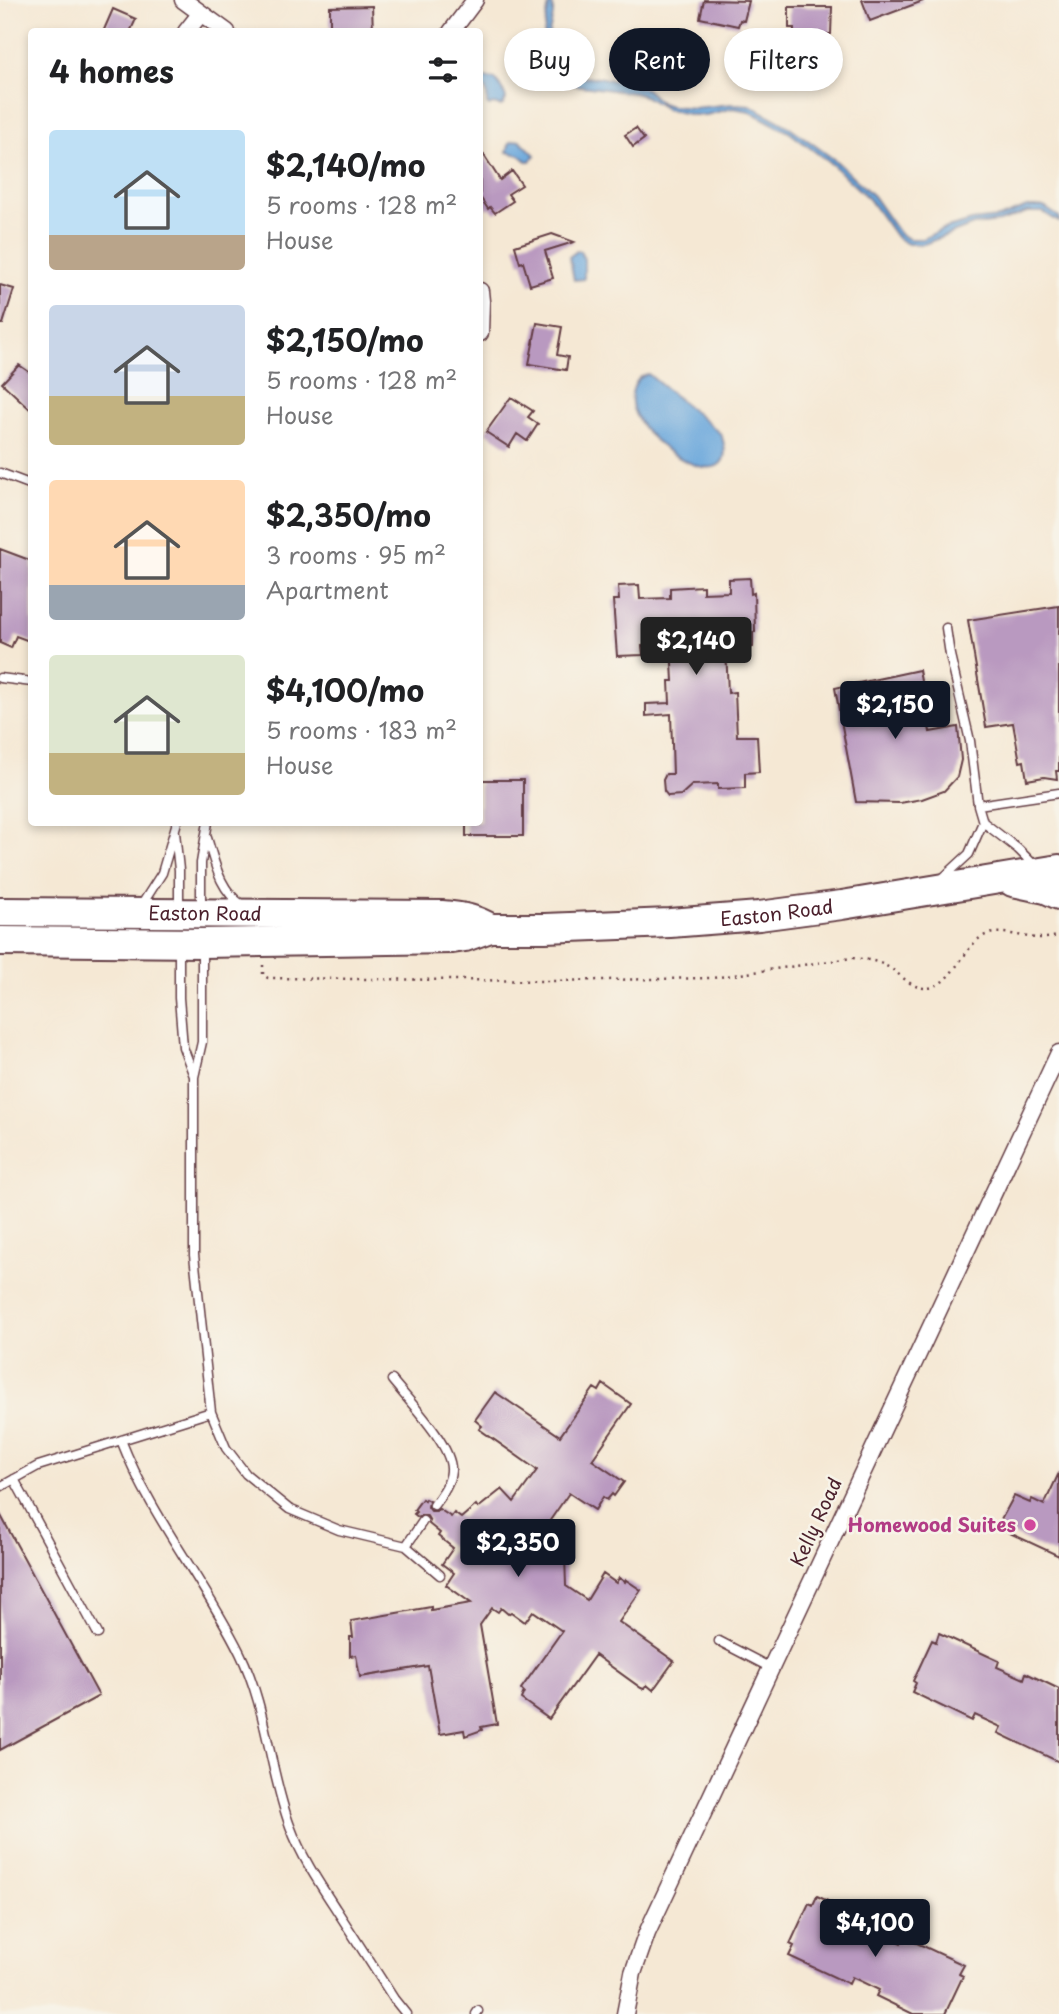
<!DOCTYPE html>
<html lang="en">
<head>
<meta charset="utf-8">
<style>
  :root { --surface:#fff; --page:#f2f2f2; --text:#202124; --muted:#757577; --accent:#111827 }
  body { margin:0; font-family:"Playpen Sans",sans-serif; background:var(--page); color:var(--text); height:100vh; display:flex; flex-direction:column; font-size:26px; white-space:nowrap }
  * { box-sizing:border-box; margin:0 }
  p { font-size:23px; color:var(--muted) }
  .icon { flex:none; width:38px; height:38px; fill:none; stroke:currentColor; stroke-width:2; stroke-linecap:round; stroke-linejoin:round }
  .map { position:relative; flex:1; overflow:hidden }
  .sheet { position:absolute; left:28px; top:28px; width:455px; height:798px; display:flex; flex-direction:column; background:var(--surface); border-radius:7px; box-shadow:0 4px 10px #0003 }
  .sheet>* { flex:none }
  .banner { position:absolute; left:504px; top:28px; width:450px; height:63px; display:flex; gap:14px }
  .price { position:absolute; translate:-50% -60px; padding:0 16px; border-radius:7px; background:var(--accent); color:#fff; font-size:23px; line-height:46px; filter:drop-shadow(0 2px 4px #0008) }
  .price::after { content:''; position:absolute; left:50%; top:42px; width:21px; height:16px; margin-left:-10px; background:inherit; clip-path:polygon(0 0,100% 0,50% 100%) }
  .price.active { background:#222; color:#fff }
  ul { padding:0; list-style:none }
  li { display:flex; align-items:center; gap:21px; height:175px; padding:0 21px }
  li span { display:grid; place-items:center; flex:none; width:196px; height:140px; border-radius:7px; color:#555 }
  li>.icon { margin-inline-start:auto }
  span .icon { width:84px; height:84px; fill:#fffc; stroke-width:1 }
  li b { font-size:30px }
  h2 { display:flex; justify-content:space-between; align-items:center; height:84px; padding:0 21px; font-size:30px }
  .chip { padding:0 24px; border-radius:32px; background:var(--surface); box-shadow:0 4px 10px #0003; font-size:24px; line-height:63px }
  .chip.active { background:var(--accent); color:#fff }
  .map>svg:first-child { display:block }
</style>
</head>
<body>
<div class="map">
<svg width="1059" height="2014" viewBox="0 0 1059 2014">
  <rect width="100%" height="100%" fill="#f7f3e8"/>
  <filter id="ink" filterUnits="userSpaceOnUse"><feTurbulence type="fractalNoise" baseFrequency=".0143" numOctaves="2"/><feDisplacementMap in="SourceGraphic" scale="14" xChannelSelector="R" yChannelSelector="G"/><feConvolveMatrix kernelMatrix="1 2 1 2 8 2 1 2 1" color-interpolation-filters="sRGB"/></filter>
  <filter id="wash" filterUnits="userSpaceOnUse"><feTurbulence type="fractalNoise" baseFrequency=".00686" numOctaves="4" result="noise"/><feDisplacementMap in="SourceGraphic" scale="28" xChannelSelector="R" yChannelSelector="G"/><feGaussianBlur stdDeviation="1.57" result="paint"/><feColorMatrix in="noise" values="0 0 0 0 0 0 0 0 0 0 0 0 0 0 0 0 0 1.4 0 .05"/><feComposite in="paint" operator="in"/></filter>
  <g filter="url(#wash)">
    <rect width="100%" height="100%" fill="#f5e8d4"/>
    <path fill="#6ba7dc" stroke="#5a6384" stroke-width="2" d="M547,0h4c5,13 0,21 -2,33 -3,16 6,35 19,45l31,-1 47,12 15,14 10,3 23,2 39,-4 17,1 41,23 45,33 37,35 26,37 10,6h14l18,-9 31,-9 27,-3 28,-11h17l15,10v5l-16,-10h-16l-27,10 -27,3 -49,19h-16l-12,-7 -27,-38 -36,-34 -44,-33 -40,-21 -16,-3 -27,7h-13l-27,-6 -21,-13 -11,-3 -60,-8c-16,-6 -28,-25 -30,-41 -1,-13 3,-27 5,-40z
      M484,78l11,1 8,11 3,9 -3,6 -3,1 -7,-2 -4,2 -2,-2c0,-9 2,-13 -6,-19v-5z
      M520,140l15,15 -5,6h-3l-7,-6 -13,-3 3,-10z
      M577,251h3l4,8v20l-10,1c-2,-10 -2,-14 -5,-23z
      M648,374l73,60c26,74 -96,9 -89,-40 2,-11 6,-17 16,-20z"/>
    <g id="blocks">
      <path fill="#b999c0" d="M704,0l45,1 -5,20 -4,-1 -2,6 -38,-8z
        M862,0h61v1l-53,20z
        M372,6l1,26h-43v-25z
        M789,7h43l-1,27h-37v-6h-5z
        M113,9l23,10 -6,13h-27z
        M636,128l8,11 -11,8 -8,-12z
        M480,149l20,31 12,-9 10,14 -14,9 5,7 -18,12 -5,-6 -2,2 -8,-12z
        M552,234l22,8 -29,9 8,27 -23,7 -7,-23 -3,1 -5,-17z
        M0,285l14,4 -11,35h-3z
        M537,323l25,4 -5,28 11,2 -2,13 -37,-6z
        M19,365l13,9v37l-30,-28z
        M511,397l22,14 -5,6 10,7 -11,17 -10,-7 -8,13 -23,-15z
        M0,549l32,12v81l-16,-6 -5,12 -11,-5z
        M750,578l1,16 3,-1 1,39h-2v15l-27,1 2,45 7,-1 2,44h20l2,36 -14,1v15l-27,1v-5l-26,1 -11,10 -13,1 -4,-5 -1,-11 3,-6h7l-2,-60 -25,2v-12l24,-1 -1,-22h4l-2,-36 -29,1 1,9 -26,1 -4,-56h6l-1,-14 21,-1 1,14 30,-1v-10l33,-2v7l26,-1v-13z
        M1059,606v165h-3l1,8 -13,-2 -17,3 -3,-19 -4,1 -7,-39 -27,4 -18,-107z
        M919,670l11,62 28,-5 3,33 -4,17 -13,14 -22,8 -22,4 -44,-1 -21,-114z
        M480,780h43v56h-57v-14h14z
        M603,1384l28,20 -39,56 32,22 -10,14 -2,-2 -5,6 -4,-3 -8,13 -26,-17 -25,36 16,12 5,14 1,31 21,14 16,-26 13,9 3,-5 6,4 1,-2 15,10 -22,32 55,39 -21,29 -6,-5 -3,4 -3,-1 -46,-33 -46,64 -28,-20 3,-7 -3,-3 41,-58 -29,-20 -8,11 -14,-10 -3,2 -7,-6 -3,4 -6,-4 -12,17 17,99 -16,3 1,3 -17,6 -1,-6 -24,4 -12,-68 -68,11 -4,-22 -6,1v-19h3l-2,-16 80,-14v3l40,-7 -25,-18 8,-12 -12,-9 11,-16 -15,-12 2,-3 -11,-9 1,-3 -3,-5 -4,-1 -5,2 -4,-3 2,-2 -2,-2 8,-11 2,2 1,-2 4,2 -1,6 3,4h5l3,-2 12,8 3,-4 7,5 15,-13 2,3 24,-19 12,13 23,-32 -58,-41 3,-3 -7,-6 20,-28 65,44 34,-48 5,3z
        M1059,1473v83l-60,-28 3,-7 -1,-1 13,-24 16,7 2,-4 12,6z
        M0,1514l99,182 -99,54z
        M939,1633l60,28 -2,6 27,12 2,-6 33,16v73l-61,-29 3,-6 -26,-12 -3,6 -60,-29 4,-9 -3,-2 19,-41 4,2z
        M817,1896l60,28 -3,6 27,13 3,-6 60,28 -5,9 4,2 -18,38h-32l-37,-18 3,-6 -27,-13 -3,7 -60,-28 5,-10 -4,-2 19,-41 4,2z"/>
    </g>
  </g>
  <g filter="url(#ink)">
    <use href="#blocks" fill-opacity="0" stroke="#643d44" stroke-width="2"/>
    <g fill="none" stroke-linecap="round" stroke-linejoin="round">
      <g stroke="#643d44" stroke-width="11">
        <path id="service" d="M0,473l32,12
          M946,628l4,27 20,86 8,64 5,17 35,27 18,18
          M0,678l32,4
          M978,805l81,-12
          M175,832l4,38v40
          M207,838c8,25 12,51 35,67
          M943,878l26,-24 14,-32
          M141,906l21,-33 15,-51
          M201,910v-47l7,-41
          M179,947v51l4,49 11,29
          M202,947v95l-8,35v178l17,157 15,36 20,26 43,35 50,21 67,16 17,-25
          M392,1380c16,20 61,66 59,91 -1,13 -10,24 -17,34
          M121,1440c30,77 83,140 119,213 27,55 29,117 50,173 11,30 29,57 46,83 19,30 39,60 58,90l12,15
          M14,1479l84,155
          M0,1487l38,-21 173,-54
          M406,1546l34,29
          M719,1641l52,27
          M476,2014l2,-3"/>
      </g>
      <g stroke="#643d44" stroke-width="19">
        <path id="minor" d="M183,0l44,32
          M186,32l15,-19
          M451,32l24,-32
          M480,291l1,10 -1,32
          M625,2014l8,-41 14,-40 412,-880"/>
      </g>
      <g stroke="#643d44" stroke-width="32">
        <g id="trunk">
          <path d="M1013,882l33,7 13,6"/>
          <path id="s1" d="M0,912l442,3c18,1 34,4 48,13"/>
          <path id="s2" d="M0,941l202,2 250,-4 13,-2 25,-9h55l125,-5 89,-7 83,-11 217,-36"/>
        </g>
      </g>
      <path stroke="#643d44" stroke-width="2.5" stroke-dasharray="2 5" stroke-linecap="butt" d="M263,965v10l5,3 281,3 163,-3 140,-20c15,1 28,3 41,12 10,7 19,18 32,18 24,1 38,-38 55,-50 22,-15 52,8 79,-3"/>
      <use href="#service" stroke="#fff" stroke-width="8"/>
      <use href="#minor" stroke="#fff" stroke-width="16"/>
      <use href="#trunk" stroke="#fff" stroke-width="28"/>
    </g>
  </g>
  <circle fill="#d1479c" stroke="#f7f3e8" stroke-width="2.5" cx="1030" cy="1525" r="7"/>
  <g text-anchor="middle" stroke-width="5" stroke-linejoin="round" paint-order="stroke">
    <g font-size="19" fill="#4a1f2b" stroke="#f7f3e8">
      <text dy="7" stroke="none"><textPath href="#s2" startOffset="779">Easton Road</textPath></text>
      <text dy="7" stroke="none"><textPath href="#s1" startOffset="205">Easton Road</textPath></text>
      <text transform="translate(816 1522) rotate(-65)" y="7">Kelly Road</text>
    </g>
    <g font-size="19" font-weight="bold" fill="#b23c85" stroke="#f7f3e8" text-anchor="end">
      <text x="1016" y="1532">Homewood Suites</text>
    </g>
  </g>
</svg>
<b class="price active" style="left:696px;top:677px">$2,140</b>
<b class="price" style="left:895px;top:741px">$2,150</b>
<b class="price" style="left:518px;top:1579px">$2,350</b>
<b class="price" style="left:875px;top:1959px">$4,100</b>
<div class="banner">
<a class="chip">Buy</a>
<a class="chip active">Rent</a>
<a class="chip">Filters</a>
</div>
<section class="sheet">
<h2>4 homes<svg class="icon" aria-label="filters" viewBox="0 0 24 24"><path d="M4 7h16M4 17h16"/><circle cx="9" cy="7" r="2"/><circle cx="15" cy="17" r="2"/></svg></h2>
<ul>
<li><span style="background:linear-gradient(#bfe0f5 75%,#b9a48a 0)"><svg class="icon" aria-label="home" viewBox="0 0 24 24"><path d="M3 11l9-7 9 7M6 9v11h12V9"/></svg></span><div><b>$2,140/mo</b><p>5 rooms · 128 m²</p><p>House</p></div></li>
<li><span style="background:linear-gradient(#c9d6e8 65%,#c2b280 0)"><svg class="icon" aria-label="home" viewBox="0 0 24 24"><path d="M3 11l9-7 9 7M6 9v11h12V9"/></svg></span><div><b>$2,150/mo</b><p>5 rooms · 128 m²</p><p>House</p></div></li>
<li><span style="background:linear-gradient(#ffd9b3 75%,#9aa5b1 0)"><svg class="icon" aria-label="home" viewBox="0 0 24 24"><path d="M3 11l9-7 9 7M6 9v11h12V9"/></svg></span><div><b>$2,350/mo</b><p>3 rooms · 95 m²</p><p>Apartment</p></div></li>
<li><span style="background:linear-gradient(#dfe7d0 70%,#c2b280 0)"><svg class="icon" aria-label="home" viewBox="0 0 24 24"><path d="M3 11l9-7 9 7M6 9v11h12V9"/></svg></span><div><b>$4,100/mo</b><p>5 rooms · 183 m²</p><p>House</p></div></li>
</ul>
</section>
</div>
</body>
</html>
